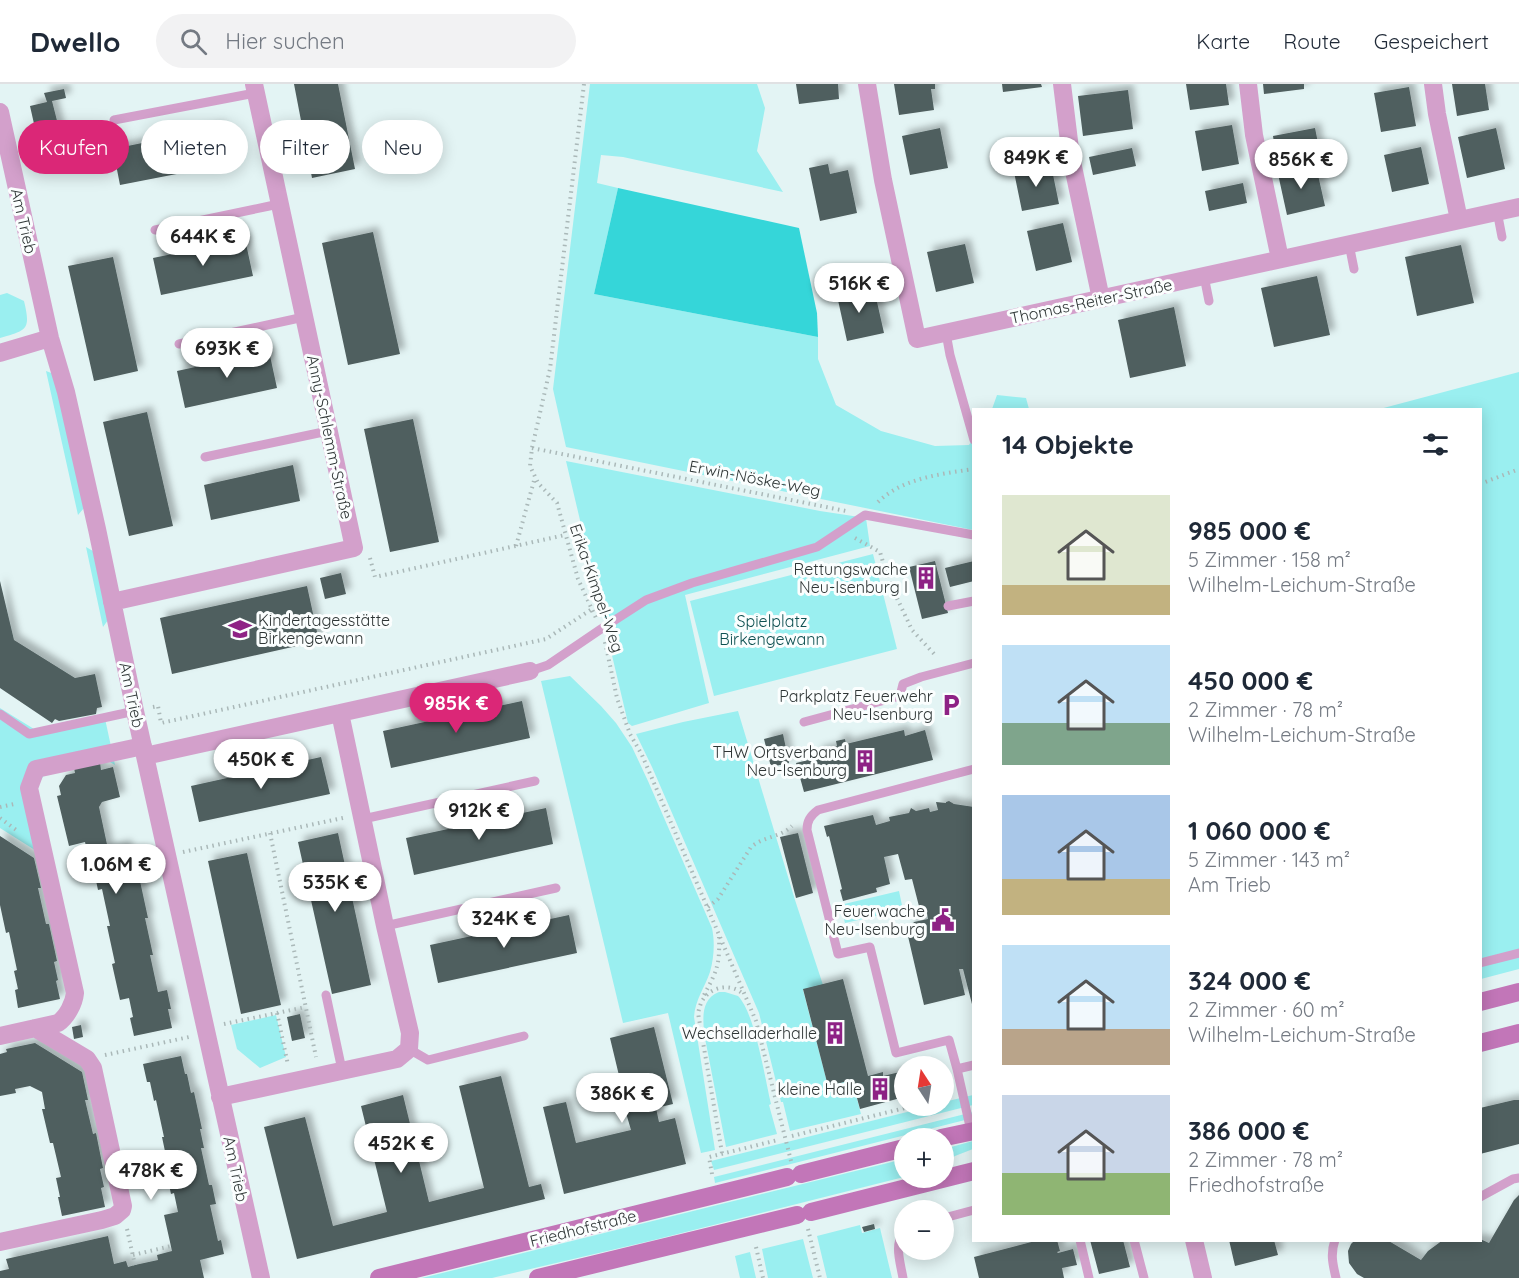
<!DOCTYPE html>
<html lang="de">
<head>
<meta charset="utf-8">
<style>
  :root { --surface:#fff; --page:#f2f2f3; --text:#1f2937; --muted:#747a83; --line:#e0e1e3; --accent:#db2777 }
  body { margin:0; font-family:Quicksand,sans-serif; background:var(--page); color:var(--text); height:100vh; display:flex; flex-direction:column; font-size:22px; white-space:nowrap }
  * { box-sizing:border-box; margin:0 }
  p { font-size:20px; color:var(--muted) }
  .icon { flex:none; width:33px; height:33px; fill:none; stroke:currentColor; stroke-width:2; stroke-linecap:round; stroke-linejoin:round }
  .map { position:relative; flex:1; overflow:hidden }
  .side { position:absolute; left:972px; top:324px; width:510px; height:834px; display:flex; flex-direction:column; background:var(--surface); border-radius:0px; box-shadow:0 3px 15px #0003 }
  .side>* { flex:none }
  .guide { position:absolute; left:18px; top:36px; width:570px; height:54px; display:flex; gap:12px }
  .needle { width:39px; rotate:348deg }
  .fabs { position:absolute; left:894px; top:972px; display:grid; gap:12px }
  .fabs a { display:grid; place-items:center; width:60px; height:60px; border-radius:50%; background:var(--surface); box-shadow:0 3px 15px #0003; font-size:30px }
  .price { position:absolute; translate:-50% -51px; padding:0 14px; border-radius:21px; background:#fff; color:#222; font-size:20px; line-height:39px; filter:drop-shadow(0 2px 3px #0008) }
  .price::after { content:''; position:absolute; left:50%; top:36px; width:18px; height:14px; margin-left:-9px; background:inherit; clip-path:polygon(0 0,100% 0,50% 100%) }
  .price.active { background:var(--accent); color:#fff }
  ul { padding:0; list-style:none }
  li { display:flex; align-items:center; gap:18px; height:150px; padding:0 30px }
  li span { display:grid; place-items:center; flex:none; width:168px; height:120px; border-radius:0px; color:#555 }
  li>.icon { margin-inline-start:auto }
  span .icon { width:72px; height:72px; fill:#fffc; stroke-width:1 }
  li b { font-size:26px }
  h2 { display:flex; justify-content:space-between; align-items:center; height:72px; padding:0 30px; font-size:26px }
  .chip { padding:0 21px; border-radius:27px; background:var(--surface); box-shadow:0 3px 15px #0003; font-size:21px; line-height:54px }
  .chip.active { background:var(--accent); color:#fff }
  header { display:flex; align-items:center; gap:36px; box-sizing:border-box; height:84px; padding:0 30px; background:var(--surface); border-bottom:2px solid var(--line) }
  header strong { font-size:28px }
  nav { display:flex; gap:33px; margin-inline-start:auto; font-size:21px }
  .search { width:420px; height:54px; background:var(--page); display:flex; align-items:center; gap:15px; box-sizing:border-box; padding:0 21px; border-radius:33px; color:var(--muted); font-size:22px }
  .map>svg:first-child { display:block }
</style>
</head>
<body>
<header>
<strong>Dwello</strong>
<div class="search"><svg class="icon" aria-label="search" viewBox="0 0 24 24"><circle cx="10" cy="10" r="6"/><path d="M15 15l6 6"/></svg>Hier suchen</div>
<nav><a>Karte</a><a>Route</a><a>Gespeichert</a></nav>
</header>
<div class="map">
<svg width="1519" height="1194" viewBox="0 0 1519 1194">
  <defs>
    <filter id="shadow"><feDropShadow dx="5.5" dy="-5.5" stdDeviation="3" flood-color="#0004"/></filter>
  </defs>
  <rect width="100%" height="100%" fill="#e3f4f4"/>
  <path fill="#9aeff0" d="M590,0h167l8,24 -8,43 26,41 -160,-35 -22,-2 -4,28 21,5 -24,106 224,43v22l18,46 45,26 54,15 34,-1 4,-6v91l-407,-83 -13,-58z
    M7,209l17,8c7,29 3,29 -24,37v-43z
    M46,287l8,3 30,134 -6,7z
    M1519,288v597l-38,10 -1,-569h-104z
    M997,311l29,3 3,11h-37z
    M566,377l254,50 46,7 4,28 -185,49 24,108 -77,23 -4,-3z
    M86,463l7,4 15,69 -5,7z
    M873,470l24,95 -183,47 -24,-95z
    M570,592l31,30 15,17 16,24 16,34 64,147c3,14 2,30 -2,44 -5,15 -15,28 -16,45l21,133 -14,3 -33,-140 -45,10 -82,-342z
    M0,624l34,21 70,-15 11,51 -7,-4 -64,14 -8,14 2,63 -38,-24z
    M738,627l57,189 28,85 -20,5 25,96 24,-6 9,34 -71,17 -7,-29h-2l-22,-89 -107,-246 -16,-33 47,-12z
    M899,807l4,19 -58,13 -5,-18z
    M719,908h6l13,4c17,17 27,83 33,108l-2,1 8,29 -51,13 -22,-114c-1,-16 -3,-34 15,-41z
    M276,931l10,42 -26,11 -23,-19 -6,-24z
    M973,1011v10l-259,65 -3,-9 220,-55h13v-4z
    M973,1028v6l-258,65 -1,-6z
    M973,1057v8l-18,7 -11,8v-15z
    M904,1075v18l-254,64 -158,37h-70z
    M860,1141l2,8 18,-5 12,50h-65l-10,-42z
    M803,1155l10,39h-45l-6,-29z
    M750,1168l6,26h-16l-5,-22z"/>
  <path fill="#35d6d9" d="M618,104l181,40 18,85 1,24 -224,-43z"/>
  <path fill="#4f5e5e" filter="url(#shadow)" d="M294,0h44l17,85 -43,9z
    M796,0h42l1,15 -40,5z
    M894,0h41v5h-4l3,21 -35,5z
    M1002,0h39l1,3 -39,5z
    M1186,0h40l3,21 -39,5z
    M1263,0h41v5l-40,5z
    M1452,0h33l4,26 -32,6z
    M1409,3l7,39 -35,6 -7,-39z
    M64,5l2,9 -14,3 14,55 -21,6 -6,-25h-2l-7,-31 17,-4 -3,-9z
    M1128,6l5,39 -50,7 -5,-40z
    M1232,41l7,39 -37,7 -7,-40z
    M220,43l8,37 -108,21 -7,-36z
    M940,44l8,40 -38,7 -8,-39z
    M1315,44l4,20 -43,8 -3,-20z
    M1496,44l9,41 -38,9 -9,-41z
    M1421,63l8,37 -37,8 -8,-37z
    M1132,64l4,18 -43,9 -4,-18z
    M828,80l2,10 18,-4 9,43 -37,8 -11,-53z
    M1051,81l8,39 -37,7 -8,-39z
    M1316,82l9,40 -38,9 -9,-41z
    M1243,99l4,20 -38,8 -4,-20z
    M1063,139l9,39 -36,9 -9,-40z
    M373,148l27,122 -52,11 -26,-122z
    M245,155l8,37 -92,19 -8,-37z
    M965,160l9,39 -38,9 -9,-40z
    M1461,161l13,58 -57,13 -12,-59z
    M113,173l25,114 -44,10 -26,-115z
    M1317,192l13,59 -56,12 -13,-59z
    M855,203l2,10 18,-4 9,40 -37,8 -11,-50z
    M1174,223l12,59 -56,12 -12,-58z
    M269,267l8,37 -92,20 -8,-37z
    M147,328l26,114 -44,10 -26,-114z
    M413,335l26,123 -49,10 -26,-123z
    M293,381l7,36 -89,19 -7,-35z
    M935,477l13,52 -26,6 -13,-52z
    M974,477v20l-24,6 -5,-19z
    M341,489l5,21 -21,5 -5,-21z
    M0,497l14,59 61,38 20,-4 7,33 -5,1 -1,6 -37,7 -4,-2 -3,4 -52,-35z
    M307,502l12,55 -147,33 -12,-56z
    M522,617l8,37 -139,30 -8,-37z
    M904,646l1,6 20,-6 8,30 -129,32 -8,-29 21,-5 -1,-6 21,-6 -1,-5 9,-2 1,5z
    M783,650l6,29 -18,4 -7,-28z
    M321,673l9,37 -131,28 -8,-36z
    M100,678l1,8 12,-3 7,30 -18,5 -3,5 9,42 18,-4 4,19 2,-1 4,19 4,-1 8,37h-3l8,37h-3l8,37 9,-2 4,19h-3l4,19 -38,8 -4,-18 3,-1 -4,-19 -9,2 -8,-36 3,-1 -8,-37h3l-8,-37 -4,1 -4,-19 -2,1 -7,-30 -16,4 -12,-50 4,-1 -2,-9 7,-11 9,-2 -1,-5z
    M949,717l5,3 20,3 -1,201 -10,-39h-4l6,26 -41,10 -17,-73 7,-10 14,-3 -1,-6 -6,1 -9,-35 -7,1 -7,-26 -14,3 6,27 -14,4 1,4 -34,9 -3,-11 2,-1 -13,-53 -2,1 -3,-11 49,-11 3,10 14,-4 -1,-4 20,-4 2,-5 5,3 13,-3 1,4 8,-2 -2,-8 10,1v-1z
    M546,724l7,36 -139,31 -8,-37z
    M338,749l33,152 -39,9 -34,-152z
    M798,749l15,60 -17,5 -16,-61z
    M0,752l34,22 7,30h-3l8,36h3l8,37 -3,1 4,18 -2,1 4,18 -42,9 -3,-18 3,-1 -4,-18 3,-1 -8,-38 -3,1 -6,-28z
    M247,769l34,152 -40,9 -33,-153z
    M569,831l8,38 -139,30 -8,-38z
    M843,895l25,97 15,-4v4l21,-5v26l-44,12 -8,-29 -24,6 -25,-97z
    M300,930l5,24 -13,3 -5,-24z
    M81,941l2,12 -9,2 -2,-12z
    M654,943l19,77 -17,4 3,14 16,-4 11,46 -122,30 -21,-87 23,-5 10,41 55,-13 -5,-17h2l-18,-75z
    M35,959l47,29 6,28h-3l8,34 3,-1 7,35 -3,1 4,18 -3,1 4,19 -43,9 -4,-19h2l-4,-19 5,-1 -8,-34h-3l-8,-34h3l-3,-17 -12,-6 -15,3 1,4 -16,3v-42l7,-2 -1,-3z
    M181,972l4,18h2l4,19 3,-1 8,37h-2l4,19h-3l8,37h3l4,19 -6,1 8,36 3,-1 3,14 -24,6 4,18h-204v-7l9,-2 -3,-10 102,-23 6,28 12,-3 2,6 7,-2 23,-5 -1,-5 15,-4 -8,-36 14,-3 -4,-19 -3,1 -8,-37 3,-1 -4,-19h2l-8,-37 -2,1 -4,-19h-3l-4,-18z
    M501,992l28,111 12,-3 4,15 -248,60 -33,-132 41,-10 28,109 54,-14 -26,-106 42,-11 26,107 55,-14 -25,-102z
    M1514,1016h5v44l-39,10v-46z
    M1519,1111v83h-155l-7,-4 -8,-11 -1,-12 3,-7 4,-4h32l34,20 7,-9 15,-11h37v-1l9,4 25,-43z
    M874,1140l1,5 -11,3 -2,-5z
    M1039,1156h18l3,11 -3,1 1,1 15,-4 4,16 -15,3 2,10h-85l-5,-21z
    M1090,1156h33l7,27 -31,7z
    M1229,1156h45l4,15 -43,11z"/>
  <g fill="none" stroke-linecap="round" stroke-linejoin="round">
    <path stroke="#aab8b8" stroke-width="4" stroke-dasharray="1.5 4.5" stroke-linecap="butt" d="M584,0l-34,285 -18,79 -2,18 8,17 19,20 21,76 18,39
      M532,364l314,63
      M1480,400l39,-15
      M878,418c25,-24 62,-28 96,-33
      M855,454l25,14 8,27 24,51 24,26
      M516,462l19,-69
      M370,474l5,19 190,-42
      M605,558l12,56 13,36 12,21 114,266 35,140
      M153,623l5,-1 3,17 385,-84 46,-30
      M0,723l14,-3
      M0,734l19,14
      M270,749l46,224
      M183,768l160,-34
      M708,823l10,-8 33,-52c13,-11 29,-9 41,-21
      M704,911c13,-24 16,-31 15,-58
      M277,929l11,52
      M224,940l82,-17
      M105,971l84,-18
      M792,1052l121,-30
      M722,1069l-24,-140c1,-4 2,-7 3,-10 8,-17 31,-21 43,-8
      M712,1090l-3,-17 69,-17
      M127,1145l8,36
      M808,1145l12,49
      M756,1163l7,31
      M133,1171l38,-9"/>
    <path stroke="#d3a0cb" stroke-width="9" d="M114,36l141,-27
      M1497,127l5,26
      M155,146l124,-26
      M1349,160l5,25
      M1204,192l5,25
      M946,249l4,22 24,85
      M179,260l125,-27
      M205,373l123,-26
      M948,522l26,-5
      M530,587l18,-6 53,-36 45,-29 46,-17 125,-36 48,-32 109,20
      M0,630l29,20 106,-23
      M804,638l96,-26 3,-12 18,-7 53,-14
      M974,685l-156,41c-8,6 -11,11 -11,20l31,124 32,-7 26,106 53,-13 8,29 17,-4
      M363,735l172,-38
      M385,842l171,-38
      M1480,879l39,-10
      M326,911l16,75
      M409,965l19,11 96,-24
      M957,985l14,62
      M1480,1113l33,-18 6,-1
      M944,1134l30,-8
      M1080,1156l9,38
      M1134,1156l10,38
      M1335,1156c-5,14 -2,25 1,38
      M903,1194c-3,-17 -9,-33 1,-47"/>
    <path stroke="#d3a0cb" stroke-width="18" d="M867,0l16,96 34,159 602,-132
      M1062,0l9,73 30,142
      M1248,0l6,51 26,124
      M1433,0l4,30 22,106
      M0,28l50,226 16,54 31,137 38,182 126,567
      M0,269l50,-15
      M112,518l242,-54 -100,-464
      M340,629l190,-42
      M145,672l195,-43 45,213 25,107 -1,16 -12,10 -177,38
      M0,952l58,-13c9,-6 16,-20 17,-30l-46,-205 7,-19 107,-23
      M1194,1156l9,38
      M0,1158l102,-22 13,-4 7,-6 1,-4 -30,-138 -6,-9 -52,-31"/>
    <path stroke="#c276b8" stroke-width="18" d="M1480,918l39,-10
      M1480,959l39,-10
      M941,1054l33,-7
      M801,1090l103,-26
      M811,1128l163,-41
      M379,1194l408,-101
      M538,1194l259,-63"/>
  </g>
  <defs>
    <g id="building-bare" transform="scale(1.8)"><path d="M-4-6H4V6H1V3H-1V6H-4ZM-2.5-4.3h1.7v1.8h-1.7ZM.8-4.3h1.7v1.8H.8ZM-2.5-1h1.7V.8h-1.7ZM.8-1h1.7V.8H.8Z" fill="#8e2285" stroke="#fbfefe" stroke-width="2.5" paint-order="stroke"/></g>
    <g id="school-bare" transform="scale(1.8)"><path d="M0-5L7-2L0 1L-7-2ZM-4 1L0 2.5L4 1V4Q0 6-4 4Z" fill="#8e2285" stroke="#fbfefe" stroke-width="2.5" paint-order="stroke"/></g>
    <g id="parking-bare" transform="scale(1.8)"><path d="M-3.5-5.5H1a3.5 3.5 0 0 1 0 7H-1V5.5H-3.5ZM-1-3.4V-.6H.8a1.4 1.4 0 0 0 0-2.8Z" fill="#8e2285" stroke="#fbfefe" stroke-width="2.5" paint-order="stroke"/></g>
    <g id="civic-bare" transform="scale(1.8)"><path d="M-.6-6.5H3V-4.5H.6V-3L4-1V1h2V6H-6V1h2V-1L-.6-3ZM-1.2 2.5V6h2.4V2.5Z" fill="#8e2285" stroke="#fbfefe" stroke-width="2.5" paint-order="stroke"/></g>
  </defs>
  <g fill-rule="evenodd">
    <use href="#building-bare" x="926" y="494"/>
    <use href="#school-bare" x="240" y="545"/>
    <use href="#parking-bare" x="951" y="621"/>
    <use href="#building-bare" x="865" y="677"/>
    <use href="#civic-bare" x="943" y="836"/>
    <use href="#building-bare" x="835" y="949"/>
    <use href="#building-bare" x="880" y="1005"/>
  </g>
  <g text-anchor="middle" stroke-width="6" stroke-linejoin="round" paint-order="stroke">
    <g font-size="16" fill="#2f3636" stroke="#fbfefe">
      <text transform="translate(24 137) rotate(77)" y="6">Am Trieb</text>
      <text transform="translate(1091 217) rotate(-12)" y="6">Thomas-Reiter-Straße</text>
      <text transform="translate(330 353) rotate(78)" y="6">Anny-Schlemm-Straße</text>
      <text transform="translate(755 394) rotate(11)" y="6">Erwin-Nöske-Weg</text>
      <text transform="translate(597 504) rotate(71)" y="6">Erika-Kimpel-Weg</text>
      <text transform="translate(132 611) rotate(78)" y="6">Am Trieb</text>
      <text transform="translate(236 1085) rotate(78)" y="6">Am Trieb</text>
      <text transform="translate(583 1144) rotate(-14)" y="6">Friedhofstraße</text>
    </g>
    <g font-size="16" fill="#2f3636" stroke="#fbfefe" text-anchor="end">
      <text x="908" y="491">Rettungswache<tspan x="908" dy="18">Neu-Isenburg I</tspan></text>
      <text x="258" y="542" text-anchor="start">Kindertagesstätte<tspan x="258" dy="18">Birkengewann</tspan></text>
      <text x="933" y="618">Parkplatz Feuerwehr<tspan x="933" dy="18">Neu-Isenburg</tspan></text>
      <text x="847" y="674">THW Ortsverband<tspan x="847" dy="18">Neu-Isenburg</tspan></text>
      <text x="925" y="833">Feuerwache<tspan x="925" dy="18">Neu-Isenburg</tspan></text>
      <text x="817" y="955">Wechselladerhalle</text>
      <text x="862" y="1011">kleine Halle</text>
    </g>
    <g font-size="16" fill="#0e5152" stroke="#fbfefe">
      <text x="772" y="543">Spielplatz<tspan x="772" dy="18">Birkengewann</tspan></text>
    </g>
  </g>
</svg>
<div class="fabs">
<a><svg class="needle" viewBox="-14 -14 28 28"><path d="M0-13l5 13h-10z" fill="#e53935"/><path d="M0 13l5-13h-10z" fill="#747a83"/></svg></a>
<a>+</a>
<a>−</a>
</div>
<b class="price" style="left:1036px;top:104px">849K €</b>
<b class="price" style="left:1301px;top:106px">856K €</b>
<b class="price" style="left:203px;top:183px">644K €</b>
<b class="price" style="left:859px;top:230px">516K €</b>
<b class="price" style="left:227px;top:295px">693K €</b>
<b class="price active" style="left:456px;top:650px">985K €</b>
<b class="price" style="left:261px;top:706px">450K €</b>
<b class="price" style="left:479px;top:757px">912K €</b>
<b class="price" style="left:116px;top:811px">1.06M €</b>
<b class="price" style="left:335px;top:829px">535K €</b>
<b class="price" style="left:504px;top:865px">324K €</b>
<b class="price" style="left:622px;top:1040px">386K €</b>
<b class="price" style="left:401px;top:1090px">452K €</b>
<b class="price" style="left:151px;top:1117px">478K €</b>
<div class="guide">
<a class="chip active">Kaufen</a>
<a class="chip">Mieten</a>
<a class="chip">Filter</a>
<a class="chip">Neu</a>
</div>
<section class="side">
<h2>14 Objekte<svg class="icon" aria-label="filters" viewBox="0 0 24 24"><path d="M4 7h16M4 17h16"/><circle cx="9" cy="7" r="2"/><circle cx="15" cy="17" r="2"/></svg></h2>
<ul>
<li><span style="background:linear-gradient(#dfe7d0 75%,#c2b280 0)"><svg class="icon" aria-label="home" viewBox="0 0 24 24"><path d="M3 11l9-7 9 7M6 9v11h12V9"/></svg></span><div><b>985 000 €</b><p>5 Zimmer · 158 m²</p><p>Wilhelm-Leichum-Straße</p></div></li>
<li><span style="background:linear-gradient(#bfe0f5 65%,#7fa58c 0)"><svg class="icon" aria-label="home" viewBox="0 0 24 24"><path d="M3 11l9-7 9 7M6 9v11h12V9"/></svg></span><div><b>450 000 €</b><p>2 Zimmer · 78 m²</p><p>Wilhelm-Leichum-Straße</p></div></li>
<li><span style="background:linear-gradient(#a9c7e8 70%,#c2b280 0)"><svg class="icon" aria-label="home" viewBox="0 0 24 24"><path d="M3 11l9-7 9 7M6 9v11h12V9"/></svg></span><div><b>1 060 000 €</b><p>5 Zimmer · 143 m²</p><p>Am Trieb</p></div></li>
<li><span style="background:linear-gradient(#bfe0f5 70%,#b9a48a 0)"><svg class="icon" aria-label="home" viewBox="0 0 24 24"><path d="M3 11l9-7 9 7M6 9v11h12V9"/></svg></span><div><b>324 000 €</b><p>2 Zimmer · 60 m²</p><p>Wilhelm-Leichum-Straße</p></div></li>
<li><span style="background:linear-gradient(#c9d6e8 65%,#8fb573 0)"><svg class="icon" aria-label="home" viewBox="0 0 24 24"><path d="M3 11l9-7 9 7M6 9v11h12V9"/></svg></span><div><b>386 000 €</b><p>2 Zimmer · 78 m²</p><p>Friedhofstraße</p></div></li>
</ul>
</section>
</div>
</body>
</html>
